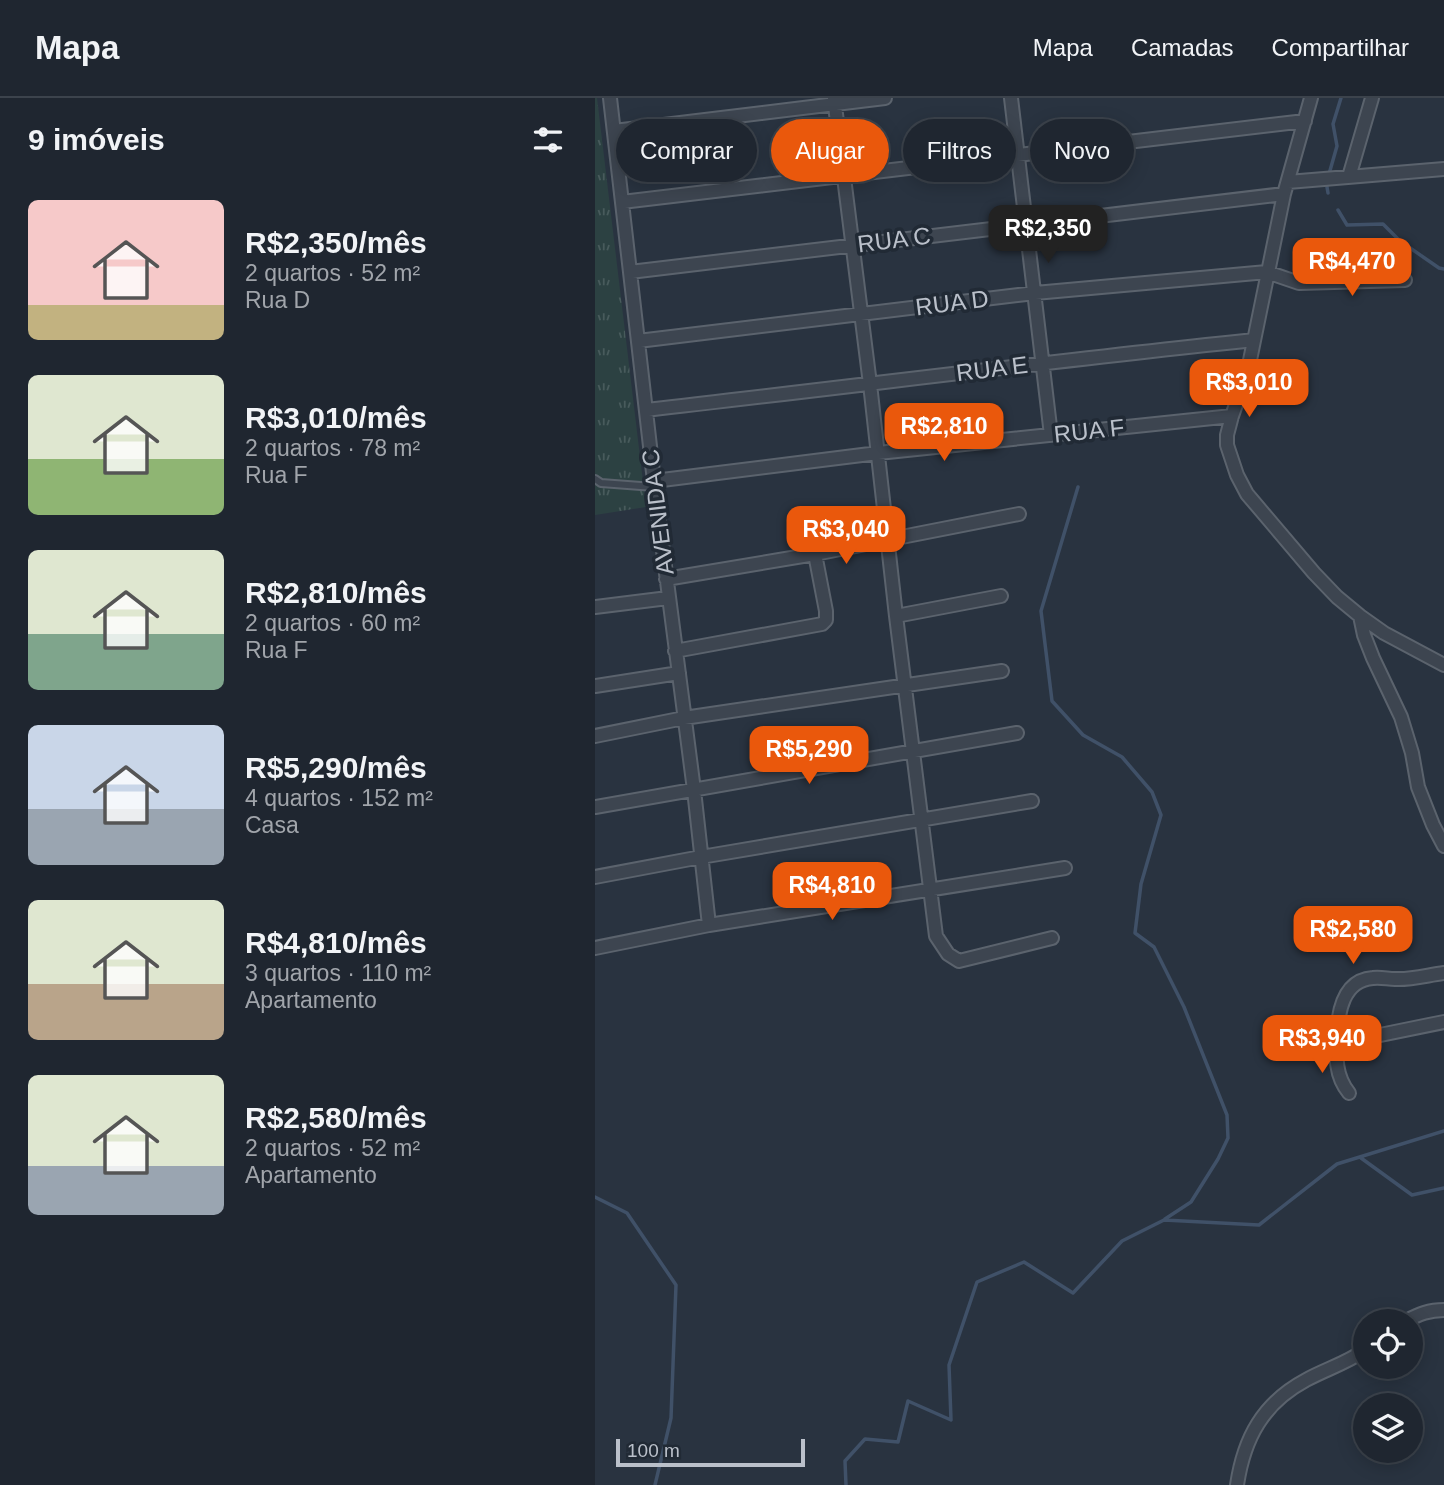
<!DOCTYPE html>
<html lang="pt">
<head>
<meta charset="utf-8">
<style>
  :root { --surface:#1f2630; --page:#272e38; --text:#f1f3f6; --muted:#a1a5ab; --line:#3c434c; --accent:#ea580c }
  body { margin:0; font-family:Arial,sans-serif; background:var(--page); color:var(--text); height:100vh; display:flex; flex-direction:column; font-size:26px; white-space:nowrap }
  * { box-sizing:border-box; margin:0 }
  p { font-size:23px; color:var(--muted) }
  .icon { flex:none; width:38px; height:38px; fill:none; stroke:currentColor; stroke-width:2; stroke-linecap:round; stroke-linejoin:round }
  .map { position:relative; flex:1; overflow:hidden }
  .side { display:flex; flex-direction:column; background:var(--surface); width:595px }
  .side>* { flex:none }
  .top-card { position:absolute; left:21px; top:21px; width:665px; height:63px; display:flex; gap:14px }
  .tools { position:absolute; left:758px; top:1211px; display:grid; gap:14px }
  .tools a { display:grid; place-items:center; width:70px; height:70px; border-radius:50%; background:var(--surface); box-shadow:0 4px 18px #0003,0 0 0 2px var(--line); font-size:35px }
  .scale { position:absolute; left:21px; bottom:18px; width:189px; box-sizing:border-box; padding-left:7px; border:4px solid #bac0ca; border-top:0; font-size:19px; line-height:24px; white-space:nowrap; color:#bac0ca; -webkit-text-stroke:5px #212a35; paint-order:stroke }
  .price { position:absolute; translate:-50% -60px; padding:0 16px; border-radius:14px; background:var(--accent); color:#fff; font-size:23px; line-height:46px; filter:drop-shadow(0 2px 4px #0008) }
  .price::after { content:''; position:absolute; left:50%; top:42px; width:21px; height:16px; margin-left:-10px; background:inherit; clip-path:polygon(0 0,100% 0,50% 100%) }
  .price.selected { background:#222; color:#fff }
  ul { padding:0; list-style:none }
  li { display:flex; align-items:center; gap:21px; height:175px; padding:0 28px }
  li span { display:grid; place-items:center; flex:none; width:196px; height:140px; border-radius:10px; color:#555 }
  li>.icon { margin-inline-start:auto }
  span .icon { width:84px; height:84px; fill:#fffc; stroke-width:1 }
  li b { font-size:30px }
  h2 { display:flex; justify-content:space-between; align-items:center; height:84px; padding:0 28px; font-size:30px }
  .pill { padding:0 24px; border-radius:32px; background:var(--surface); box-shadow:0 4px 18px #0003,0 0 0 2px var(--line); font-size:24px; line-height:63px }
  .pill.selected { background:var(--accent); color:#fff }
  header { display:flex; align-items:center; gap:42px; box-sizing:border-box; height:98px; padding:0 35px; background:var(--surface); border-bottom:2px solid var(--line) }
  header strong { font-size:33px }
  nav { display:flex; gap:38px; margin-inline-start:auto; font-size:24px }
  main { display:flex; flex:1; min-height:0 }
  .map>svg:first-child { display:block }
</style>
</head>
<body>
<header>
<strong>Mapa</strong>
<nav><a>Mapa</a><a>Camadas</a><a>Compartilhar</a></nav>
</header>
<main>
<section class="side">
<h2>9 imóveis<svg class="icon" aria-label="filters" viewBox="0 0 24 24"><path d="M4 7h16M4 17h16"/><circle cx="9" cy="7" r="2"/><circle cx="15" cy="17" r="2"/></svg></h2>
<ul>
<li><span style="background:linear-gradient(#f6c9c9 75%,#c2b280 0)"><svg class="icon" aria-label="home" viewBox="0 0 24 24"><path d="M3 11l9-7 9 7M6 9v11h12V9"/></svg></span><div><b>R$2,350/mês</b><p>2 quartos · 52 m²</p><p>Rua D</p></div></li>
<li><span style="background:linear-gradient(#dfe7d0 60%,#8fb573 0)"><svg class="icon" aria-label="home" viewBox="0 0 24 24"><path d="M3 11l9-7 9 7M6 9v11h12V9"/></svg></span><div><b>R$3,010/mês</b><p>2 quartos · 78 m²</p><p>Rua F</p></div></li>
<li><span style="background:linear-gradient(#dfe7d0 60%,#7fa58c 0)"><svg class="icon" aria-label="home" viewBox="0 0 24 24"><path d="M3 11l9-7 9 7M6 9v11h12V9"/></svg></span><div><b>R$2,810/mês</b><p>2 quartos · 60 m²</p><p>Rua F</p></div></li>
<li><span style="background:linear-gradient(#c9d6e8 60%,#9aa5b1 0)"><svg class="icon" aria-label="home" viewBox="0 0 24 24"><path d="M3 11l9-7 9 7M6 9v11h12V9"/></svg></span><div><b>R$5,290/mês</b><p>4 quartos · 152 m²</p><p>Casa</p></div></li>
<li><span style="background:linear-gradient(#dfe7d0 60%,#b9a48a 0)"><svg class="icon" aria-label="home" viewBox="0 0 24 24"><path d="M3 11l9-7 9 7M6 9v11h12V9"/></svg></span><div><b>R$4,810/mês</b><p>3 quartos · 110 m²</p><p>Apartamento</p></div></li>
<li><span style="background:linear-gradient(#dfe7d0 65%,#9aa5b1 0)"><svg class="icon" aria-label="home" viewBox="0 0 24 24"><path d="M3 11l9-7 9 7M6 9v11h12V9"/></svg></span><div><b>R$2,580/mês</b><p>2 quartos · 52 m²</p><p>Apartamento</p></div></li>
</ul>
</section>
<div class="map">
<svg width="849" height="1387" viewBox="0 0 849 1387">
  <defs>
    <pattern id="grass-tufts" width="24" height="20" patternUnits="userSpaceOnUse" patternTransform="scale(1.75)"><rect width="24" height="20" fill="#2c4142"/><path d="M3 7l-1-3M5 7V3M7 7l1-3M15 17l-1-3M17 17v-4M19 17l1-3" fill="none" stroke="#485b5c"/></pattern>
  </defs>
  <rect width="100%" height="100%" fill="#293340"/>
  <path fill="url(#grass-tufts)" d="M0,0h2l49,409 -51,8z"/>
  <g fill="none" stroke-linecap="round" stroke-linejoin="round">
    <path stroke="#405168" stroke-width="3.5" d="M734,76l8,-28 -4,-22 8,-26
      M731,83l2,12
      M743,112l9,15 36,-1 17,17 39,27 5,1
      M483,389l-37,124 11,90 31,34 39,22 30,35 9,23 -20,69 -6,49 19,14 30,60 43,108 1,23 -10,21 -27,43 -26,17
      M766,1060l51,37 32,-7
      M0,1099l32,16 49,72 -5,133 -16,67
      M251,1387l-1,-24 20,-22 33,3 10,-41 43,19 -2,-55 28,-83 47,-20 49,31 49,-52 42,-21 95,5 78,-61 107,-33"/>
    <g stroke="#5b636d" stroke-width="10">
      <path id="lane" d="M0,381l6,4 53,4"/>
    </g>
    <g stroke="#5b636d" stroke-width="16">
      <path id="street" d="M15,0l44,383 40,309 15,135
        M239,0l36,286 26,232 40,320 12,18 11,7 93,-23
        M416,0l40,337
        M716,0l-27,96 -36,176 -16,46 -5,19v10l10,30 10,19 67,79 23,24 23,19 24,17 60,32
        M19,33l271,-33
        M754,79l23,-79
        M693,84l156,-13
        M27,104l683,-81
        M35,174l654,-78
        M43,243l397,-48 232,-21 32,11 106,-3
        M51,312c203,-23 405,-49 608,-70
        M59,383l224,-28 354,-37
        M71,481l149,-25 204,-40
        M0,509l73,-9
        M301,518l105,-20
        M765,518l4,19 9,23 28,59 11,36 6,34 15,38 11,21
        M80,553l147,-27 4,-4v-9l-11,-57
        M0,588l84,-13
        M0,638l89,-18 318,-47
        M0,709l422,-74
        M0,779l106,-20 331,-56
        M0,850l114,-23 356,-57
        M741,946l108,-22
        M754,995c-14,-17 -13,-36 -12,-57 1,-24 6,-56 36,-58 8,-1 15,1 22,1 16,1 33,-4 49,-6
        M811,1223c13,-7 23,-11 38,-11
        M642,1387c7,-47 26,-82 69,-105 20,-11 41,-17 59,-30"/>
    </g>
    <use href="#lane" stroke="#3d4550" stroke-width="6"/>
    <use href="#street" stroke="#3d4550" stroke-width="12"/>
  </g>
  <g text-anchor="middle" stroke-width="7" stroke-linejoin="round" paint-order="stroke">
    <g font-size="24" fill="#bac0ca" stroke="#212a35">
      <text transform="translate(299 142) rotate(-7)" y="8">RUA C</text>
      <text transform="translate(357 205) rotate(-7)" y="8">RUA D</text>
      <text transform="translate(397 271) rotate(-7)" y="8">RUA E</text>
      <text transform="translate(494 333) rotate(-6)" y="8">RUA F</text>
      <text transform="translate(63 414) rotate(-97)" y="8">AVENIDA C</text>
    </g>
  </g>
</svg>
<div class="tools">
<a><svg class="icon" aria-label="locate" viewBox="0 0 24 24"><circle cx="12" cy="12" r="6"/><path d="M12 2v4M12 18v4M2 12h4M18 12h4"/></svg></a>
<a><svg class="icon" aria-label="layers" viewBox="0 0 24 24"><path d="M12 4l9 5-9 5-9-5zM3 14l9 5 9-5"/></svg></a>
</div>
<div class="scale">100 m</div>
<b class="price selected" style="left:453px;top:167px">R$2,350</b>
<b class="price" style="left:757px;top:200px">R$4,470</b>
<b class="price" style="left:654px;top:321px">R$3,010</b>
<b class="price" style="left:349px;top:365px">R$2,810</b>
<b class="price" style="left:251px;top:468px">R$3,040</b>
<b class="price" style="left:214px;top:688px">R$5,290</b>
<b class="price" style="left:237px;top:824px">R$4,810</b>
<b class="price" style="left:758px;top:868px">R$2,580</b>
<b class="price" style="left:727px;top:977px">R$3,940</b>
<div class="top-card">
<a class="pill">Comprar</a>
<a class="pill selected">Alugar</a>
<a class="pill">Filtros</a>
<a class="pill">Novo</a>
</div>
</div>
</main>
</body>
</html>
